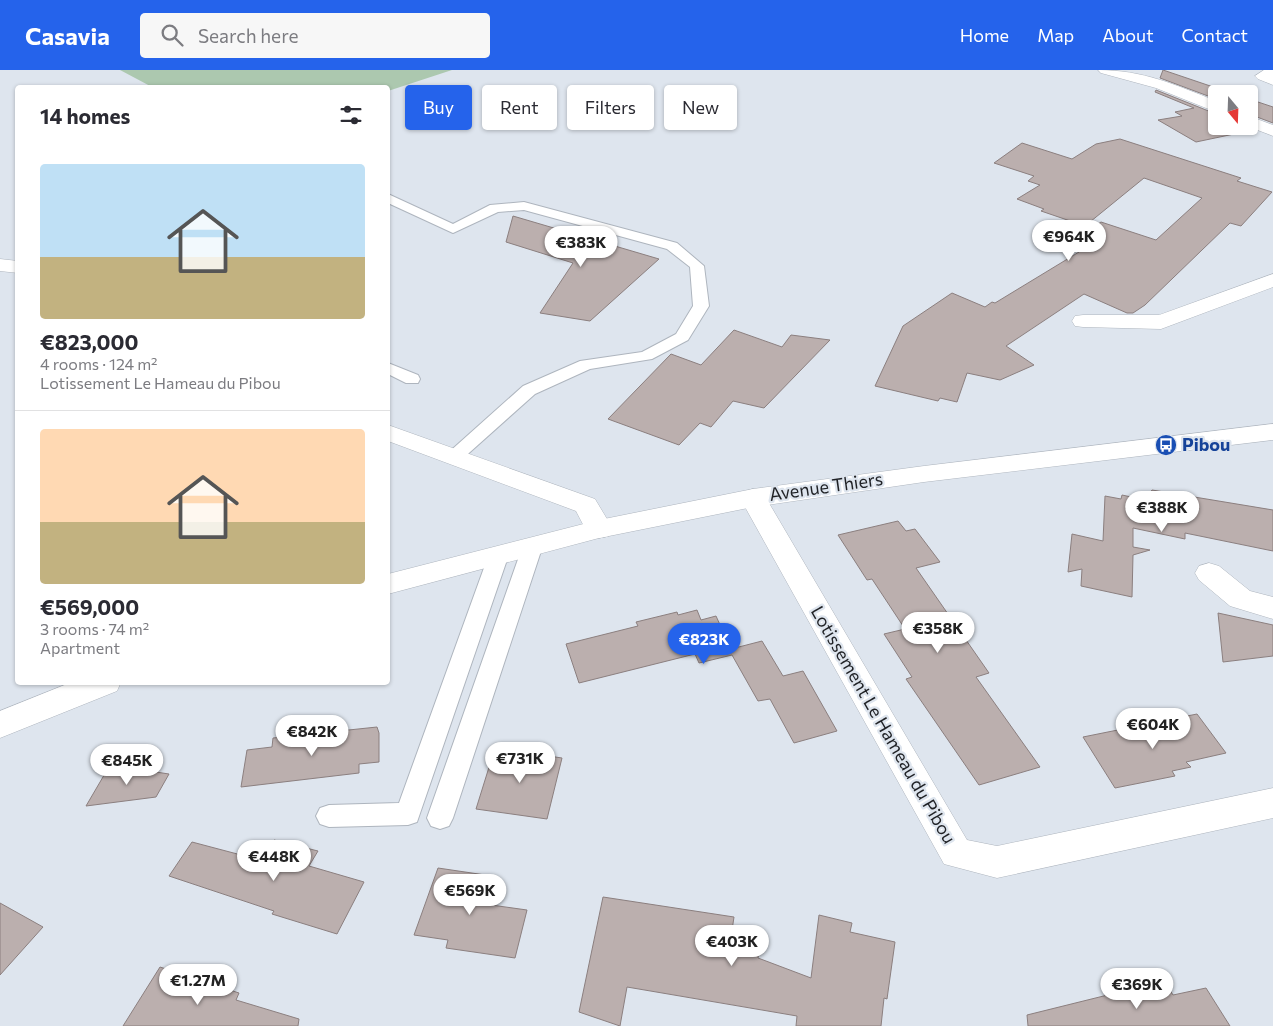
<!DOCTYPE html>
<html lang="en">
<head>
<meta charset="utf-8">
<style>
  :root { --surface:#fff; --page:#f7f7f7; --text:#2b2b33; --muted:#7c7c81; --line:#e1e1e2; --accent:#2563eb }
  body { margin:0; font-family:Commissioner,sans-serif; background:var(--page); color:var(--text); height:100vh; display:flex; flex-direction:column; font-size:19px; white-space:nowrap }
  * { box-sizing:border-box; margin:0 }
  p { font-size:16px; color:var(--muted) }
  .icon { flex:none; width:28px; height:28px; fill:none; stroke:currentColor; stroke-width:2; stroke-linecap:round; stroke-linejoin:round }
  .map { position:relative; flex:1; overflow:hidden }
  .sheet { position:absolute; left:15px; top:15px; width:375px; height:600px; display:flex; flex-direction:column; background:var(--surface); border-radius:5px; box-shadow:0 1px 4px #0004 }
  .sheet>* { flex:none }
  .banner { position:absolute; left:405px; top:15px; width:475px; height:45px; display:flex; gap:10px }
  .needle { width:32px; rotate:161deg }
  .buttons { position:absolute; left:1208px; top:15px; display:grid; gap:10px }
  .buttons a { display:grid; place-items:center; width:50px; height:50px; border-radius:5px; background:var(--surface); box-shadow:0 1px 4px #0004; font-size:25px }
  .price { position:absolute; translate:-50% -42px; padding:0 11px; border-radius:18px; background:#fff; color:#222; font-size:16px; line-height:32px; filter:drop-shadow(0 1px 2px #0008) }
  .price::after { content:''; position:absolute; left:50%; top:30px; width:15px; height:11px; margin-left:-8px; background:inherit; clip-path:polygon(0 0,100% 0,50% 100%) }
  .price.active { background:var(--accent); color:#fff }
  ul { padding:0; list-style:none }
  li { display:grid; align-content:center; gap:10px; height:265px; padding:0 25px }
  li+li { border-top:1px solid var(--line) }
  li span { display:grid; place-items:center; height:155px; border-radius:5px; color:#555 }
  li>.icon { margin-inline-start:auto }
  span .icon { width:90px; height:90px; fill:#fffc; stroke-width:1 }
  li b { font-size:21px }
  h2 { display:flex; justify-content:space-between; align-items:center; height:60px; padding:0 25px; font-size:21px }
  .chip { padding:0 18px; border-radius:5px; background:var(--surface); box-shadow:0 1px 4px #0004; font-size:18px; line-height:45px }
  .chip.active { background:var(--accent); color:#fff }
  header { display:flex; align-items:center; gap:30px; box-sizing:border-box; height:70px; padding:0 25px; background:var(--accent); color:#fff }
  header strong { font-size:24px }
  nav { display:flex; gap:28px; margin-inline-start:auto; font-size:18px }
  .search { width:350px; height:45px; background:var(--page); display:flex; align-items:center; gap:12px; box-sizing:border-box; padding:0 18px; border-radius:5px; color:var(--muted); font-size:19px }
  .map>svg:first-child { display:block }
</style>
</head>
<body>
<header>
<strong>Casavia</strong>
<div class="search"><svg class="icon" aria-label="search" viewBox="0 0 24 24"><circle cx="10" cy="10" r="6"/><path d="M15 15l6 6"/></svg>Search here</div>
<nav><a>Home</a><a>Map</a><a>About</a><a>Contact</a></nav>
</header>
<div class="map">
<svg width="1273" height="956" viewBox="0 0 1273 956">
  <rect width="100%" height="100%" fill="#dee5ee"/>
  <path fill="#acc8af" d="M120,0h332l-64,21v-3l-236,-1z"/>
  <path fill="#bbafae" stroke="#8b7f7f" d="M1163,0l71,24h-18v5l-56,-21z
    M1156,20l60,24v12h29l8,4 -57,12 -38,-22 24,-4 -7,-4 19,-4 -39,-16z
    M1249,29l24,8v16l-24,-9z
    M1120,69l121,39 -4,3 35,11 -31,34 -11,-3 -85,82 -12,8h-6l-43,-19 -78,52 28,19 -34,15 -33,-7 -10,29 -17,-4 -2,3 -63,-15 28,-60 49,-33 33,14 7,-5 3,1 84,-51 -13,-6 35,-24 55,18 46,-42 -58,-20 -59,48 -44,-15 3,-2 -27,-10 23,-14 -12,-4 6,-5 -40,-13 28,-20 50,16 24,-15z
    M513,146l146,43 -69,62 -50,-8 33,-50 -67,-21z
    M734,260l48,17 9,-12 39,5 -66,68 -31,-7 -22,26 -11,-4 -21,22 -71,-26 63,-65 30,11z
    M1152,420l121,20v41l-88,-18v6l-52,-11v19l17,3 -17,5 -1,42 -51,-11 1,-17 -14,3 4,-38 31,7 2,-45 16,3 1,-4 23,5z
    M898,451l8,10 9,-2 25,33 -24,6 73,105 -13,4 64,90 -61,18 -73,-106 6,-2 -28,-43 21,-5 -33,-50 -5,1 -29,-45z
    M697,540l4,10 15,-4 15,33 31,-8 21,35 20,-5 34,60 -43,12 -24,-44 -12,2 -26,-46 -33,8 -4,-9 -116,29 -13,-39 72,-18 -2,-4 41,-10 1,3z
    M1218,543l55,12v31l-50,6z
    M1197,644l29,39 -40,9 5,5 -19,4 3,5 -60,12 -32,-51z
    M377,657l2,6v29l-20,2v9l-118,14 6,-37 25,-3 1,-9z
    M495,678l67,10 -15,61 -71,-10z
    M110,695l59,9 -13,23 -70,9z
    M274,770l44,11 -9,15 55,16 -27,52 -65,-20 2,-3 -105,-35 23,-34 68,18z
    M438,798l54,8 -8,28 43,6 -12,48 -69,-10 2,-8 -34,-5z
    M603,827l131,20 -3,20 29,4 -2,17 53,20 8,-63 33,8 -2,9 45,10 -8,57 -3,-1 -3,28h-85l1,-10 -170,-29 -7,39 -41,-14z
    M0,833l43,24 -43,48z
    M160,897l79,26 -3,7 63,19 -1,7h-175z
    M1164,911l9,14 33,-7 24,38h-202l-1,-11z"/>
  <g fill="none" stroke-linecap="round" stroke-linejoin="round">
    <g stroke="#aeb5be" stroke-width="2">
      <path id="service" d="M388,124l65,30 37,-19 34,-3 153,41 27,23 5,40 -21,34 -36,19 -62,10 -55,25 -75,67 -6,2 -6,-2 -3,-4 3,-4 75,-67 57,-25 62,-9 34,-18 17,-28 -3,-39 -23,-18 -143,-39 -26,2 -45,21 -65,-30z
        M388,293l30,12 2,4 -2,4h-12l-18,-9z
        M533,468l7,2 3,5 -90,273 -4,8 -9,3 -9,-3 -4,-8 96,-273 3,-5z
        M499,477l7,2 3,5 -92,268 -9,3 -79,2 -9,-3 -4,-8 4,-8 9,-3 70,-2 90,-249 3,-5z"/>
    </g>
    <g stroke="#aeb5be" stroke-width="1">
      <path id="minor" d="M1098,0c45,0 78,15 118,31v11l-60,-24 -55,-15z
        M1264,0h9v15l-15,-6 -3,-3z
        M1249,46l24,9v11l-26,-10z
        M1273,204v13l-112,42 -78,-2 -8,-1 -3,-5 3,-5 8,-1h76z
        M753,419l9,3 4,6 201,342 30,6 276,-58v30l-276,60 -53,-14 -204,-366 4,-6z
        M1209,493l10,3 31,25 23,6v22l-43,-13 -31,-26 -4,-7 4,-7z"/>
    </g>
    <g stroke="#aeb5be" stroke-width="1">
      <path id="tertiary" d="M0,189l18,2v12l-18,-2z
        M388,355l207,74 18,30 -4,7 -10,2 -10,-2 -13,-25 -188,-70z"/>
    </g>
    <g stroke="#aeb5be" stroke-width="1">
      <path id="secondary" d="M1273,354v16l-349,42 -171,25 -154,31 -211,56v-20l211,-54 154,-31 171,-23z
        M72,612h49l-4,9 -117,47v-27z"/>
    </g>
    <use href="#service" fill="#fff" fill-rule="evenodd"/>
    <use href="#minor" fill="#fff" fill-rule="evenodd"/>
    <use href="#tertiary" fill="#fff" fill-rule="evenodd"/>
    <use href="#secondary" fill="#fff" fill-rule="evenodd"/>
  </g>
  <defs>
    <g id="bus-disc" transform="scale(1.125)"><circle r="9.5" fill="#1a4fb4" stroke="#dee5ee"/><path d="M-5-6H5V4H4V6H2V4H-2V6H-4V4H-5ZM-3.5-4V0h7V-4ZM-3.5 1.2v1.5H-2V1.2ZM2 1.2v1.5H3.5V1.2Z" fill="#fff"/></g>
  </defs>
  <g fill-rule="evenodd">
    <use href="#bus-disc" x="1166" y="375"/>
  </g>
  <g text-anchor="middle" stroke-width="4.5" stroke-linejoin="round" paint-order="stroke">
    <g font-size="18" font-weight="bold" fill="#164399" stroke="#dee5ee" text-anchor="start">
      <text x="1182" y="381">Pibou</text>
    </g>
    <g font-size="18" fill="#1f2125" stroke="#dee5ee">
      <text transform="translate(826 417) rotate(-8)" y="6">Avenue Thiers</text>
      <text transform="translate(883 655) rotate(60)" y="6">Lotissement Le Hameau du Pibou</text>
    </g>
  </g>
</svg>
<div class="buttons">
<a><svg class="needle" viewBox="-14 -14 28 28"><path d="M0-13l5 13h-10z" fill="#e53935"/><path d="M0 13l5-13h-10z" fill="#7c7c81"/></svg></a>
</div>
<b class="price" style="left:1069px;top:192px">€964K</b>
<b class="price" style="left:581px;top:198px">€383K</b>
<b class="price" style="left:1162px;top:463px">€388K</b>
<b class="price" style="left:938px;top:584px">€358K</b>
<b class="price active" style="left:704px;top:595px">€823K</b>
<b class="price" style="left:1153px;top:680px">€604K</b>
<b class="price" style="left:312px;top:687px">€842K</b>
<b class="price" style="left:520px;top:714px">€731K</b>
<b class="price" style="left:127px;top:716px">€845K</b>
<b class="price" style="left:274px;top:812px">€448K</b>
<b class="price" style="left:470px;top:846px">€569K</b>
<b class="price" style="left:732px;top:897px">€403K</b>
<b class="price" style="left:198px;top:936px">€1.27M</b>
<b class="price" style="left:1137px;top:940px">€369K</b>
<div class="banner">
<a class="chip active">Buy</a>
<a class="chip">Rent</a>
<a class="chip">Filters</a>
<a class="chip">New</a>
</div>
<section class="sheet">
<h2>14 homes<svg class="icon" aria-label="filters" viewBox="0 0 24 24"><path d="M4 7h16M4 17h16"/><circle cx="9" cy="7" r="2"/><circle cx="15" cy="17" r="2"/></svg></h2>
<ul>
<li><span style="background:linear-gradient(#bfe0f5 60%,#c2b280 0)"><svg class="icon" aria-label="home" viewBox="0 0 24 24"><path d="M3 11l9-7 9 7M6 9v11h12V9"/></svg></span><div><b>€823,000</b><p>4 rooms · 124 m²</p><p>Lotissement Le Hameau du Pibou</p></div></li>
<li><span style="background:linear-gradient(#ffd9b3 60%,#c2b280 0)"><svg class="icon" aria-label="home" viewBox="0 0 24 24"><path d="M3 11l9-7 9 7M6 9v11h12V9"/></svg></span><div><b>€569,000</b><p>3 rooms · 74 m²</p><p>Apartment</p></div></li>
</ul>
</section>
</div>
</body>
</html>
